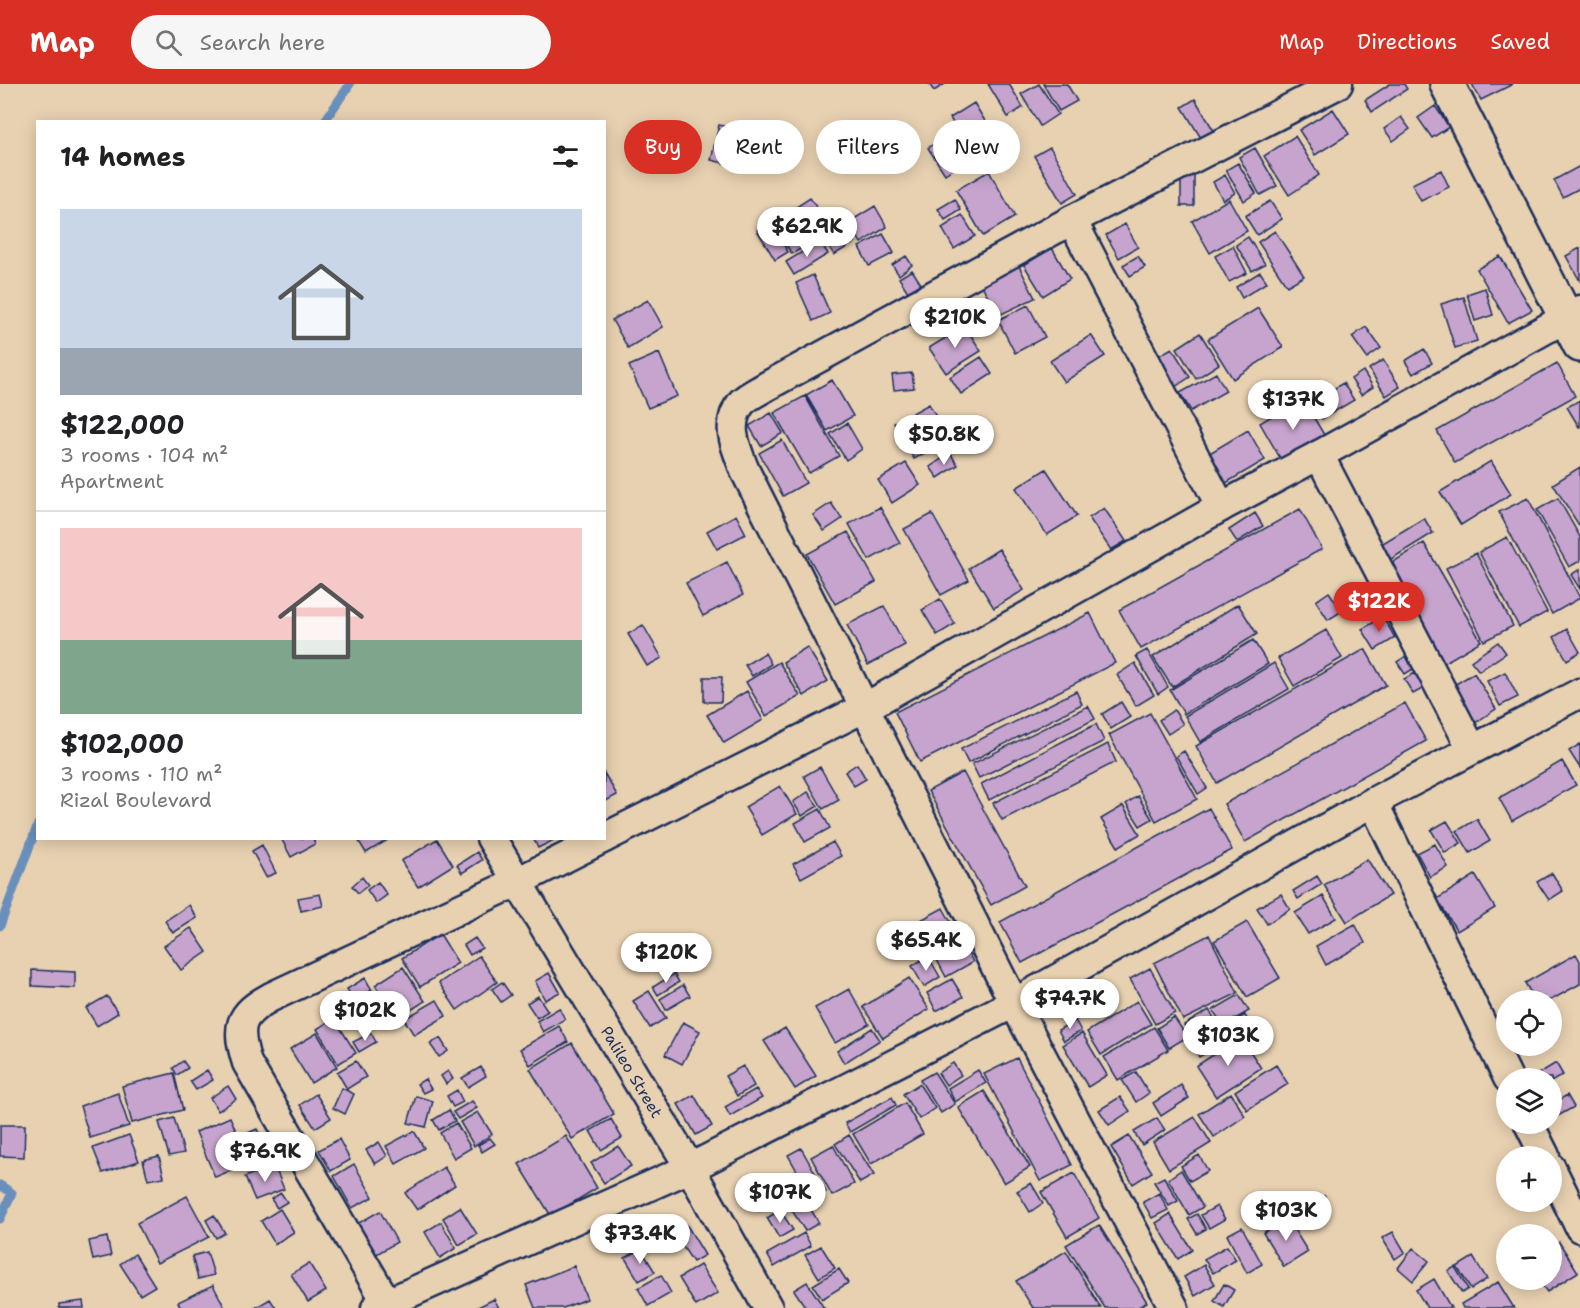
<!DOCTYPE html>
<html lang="en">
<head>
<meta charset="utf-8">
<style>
  :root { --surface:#fff; --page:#f6f6f6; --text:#202124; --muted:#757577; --line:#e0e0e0; --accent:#d93025 }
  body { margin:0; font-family:"Shantell Sans",sans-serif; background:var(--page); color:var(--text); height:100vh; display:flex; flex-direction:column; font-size:22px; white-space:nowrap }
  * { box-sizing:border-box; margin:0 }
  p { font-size:20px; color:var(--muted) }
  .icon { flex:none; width:33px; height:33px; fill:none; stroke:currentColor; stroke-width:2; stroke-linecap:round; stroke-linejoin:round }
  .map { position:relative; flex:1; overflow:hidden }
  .sheet { position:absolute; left:36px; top:36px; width:570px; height:720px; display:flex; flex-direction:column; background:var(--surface); border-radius:0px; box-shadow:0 3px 15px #0003 }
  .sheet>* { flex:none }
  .hud { position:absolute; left:624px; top:36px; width:570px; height:54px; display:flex; gap:12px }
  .buttons { position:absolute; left:1496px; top:906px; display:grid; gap:12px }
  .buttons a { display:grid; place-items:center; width:66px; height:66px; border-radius:50%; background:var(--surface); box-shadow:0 3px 15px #0003; font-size:30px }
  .price { position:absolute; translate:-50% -51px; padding:0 14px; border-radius:21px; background:#fff; color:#222; font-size:20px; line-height:39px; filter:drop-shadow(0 2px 3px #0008) }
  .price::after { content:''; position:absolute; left:50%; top:36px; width:18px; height:14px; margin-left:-9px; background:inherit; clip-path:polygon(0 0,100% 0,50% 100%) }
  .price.selected { background:var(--accent); color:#fff }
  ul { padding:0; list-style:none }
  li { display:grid; align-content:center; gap:12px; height:318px; padding:0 24px }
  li+li { border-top:2px solid var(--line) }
  li span { display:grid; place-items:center; height:186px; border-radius:0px; color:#555 }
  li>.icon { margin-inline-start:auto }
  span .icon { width:108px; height:108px; fill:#fffc; stroke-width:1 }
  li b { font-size:26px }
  h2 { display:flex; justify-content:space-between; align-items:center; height:72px; padding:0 24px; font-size:26px }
  .tag { padding:0 21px; border-radius:27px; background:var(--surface); box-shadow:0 3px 15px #0003; font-size:21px; line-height:54px }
  .tag.selected { background:var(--accent); color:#fff }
  header { display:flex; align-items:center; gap:36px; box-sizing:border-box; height:84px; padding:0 30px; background:var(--accent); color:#fff }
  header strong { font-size:28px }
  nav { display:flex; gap:33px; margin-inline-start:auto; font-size:21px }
  .search { width:420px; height:54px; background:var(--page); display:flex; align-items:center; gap:15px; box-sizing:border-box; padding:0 21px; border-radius:33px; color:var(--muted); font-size:22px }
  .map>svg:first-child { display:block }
</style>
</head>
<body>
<header>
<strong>Map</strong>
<div class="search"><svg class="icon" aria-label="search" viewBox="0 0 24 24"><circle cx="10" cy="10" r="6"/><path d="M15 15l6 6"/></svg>Search here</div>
<nav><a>Map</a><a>Directions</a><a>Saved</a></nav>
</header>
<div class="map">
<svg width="1580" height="1224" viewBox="0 0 1580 1224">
  <rect width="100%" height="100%" fill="#e8d1b1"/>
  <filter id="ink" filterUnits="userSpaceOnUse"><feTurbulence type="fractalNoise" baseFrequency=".0167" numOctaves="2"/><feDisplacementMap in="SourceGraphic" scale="12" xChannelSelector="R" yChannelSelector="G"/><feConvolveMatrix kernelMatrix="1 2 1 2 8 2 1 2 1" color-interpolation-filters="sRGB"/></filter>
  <g filter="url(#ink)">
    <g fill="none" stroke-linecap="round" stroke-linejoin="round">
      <path stroke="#698fbc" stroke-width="9" d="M324,38l26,-38
        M0,842l38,-102
        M0,1101l12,8 -12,26"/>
    </g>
    <path fill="#c7a4cd" stroke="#1b2f5e" stroke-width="1.5" d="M929,0h16l-11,7z
      M988,0h21l14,23 -15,10z
      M1039,0l19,30 -18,12 -19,-32z
      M1043,0h24l10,17 -18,10z
      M1390,0h14l3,5 -35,23 -7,-12z
      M1472,0h41l-32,16z
      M1195,15l22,37 -13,7 -22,-36z
      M974,19l22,36 -25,15 -21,-36z
      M1435,22l14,21 -17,11 -14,-20z
      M1333,25l16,25 -34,21 -16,-25z
      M1401,33l9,12 -17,12 -9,-12z
      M719,41l29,7 -8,35 -29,-7z
      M952,48l17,26 -24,16 -17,-26z
      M1295,52l24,39 -30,20 -25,-39z
      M752,60l17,4 -5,21 -17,-4z
      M1050,63l27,47 -15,9 -28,-47z
      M1255,64l22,38 -17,9 -21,-38z
      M1238,79l18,30 -12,8 -18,-31z
      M1580,82v22l-17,9 -9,-17z
      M1441,86l8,17 -28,14 -9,-17z
      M989,87l26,46 -32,19 -27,-46z
      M1181,91h13v31h-13z
      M1225,91l10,18 -12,7 -10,-18z
      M810,114l9,13 -36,23 -8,-13z
      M955,115l6,11 -16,10 -7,-11z
      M1229,115l18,32 -37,22 -18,-32z
      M1270,117l12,18 -25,16 -12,-19z
      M875,122l12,21 -26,16 -12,-21z
      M962,131l13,21 -21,13 -12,-21z
      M770,138l18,30 -13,8 -18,-30z
      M844,139l11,19 -21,13 -11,-19z
      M808,140l9,15 -25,15 -9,-14z
      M1125,140l13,23 -19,11 -13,-23z
      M1275,147l29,45 -17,10 -29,-44z
      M883,150l11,19 -25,13 -10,-19z
      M1248,153l17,27 -13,7 -16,-26z
      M820,157l8,13 -34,21 -8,-13z
      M1233,162l14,27 -18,9 -14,-26z
      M1052,164l18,31 -27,17 -19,-31z
      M1580,164v33l-14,-25z
      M906,172l6,9 -13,10 -7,-10z
      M1138,172l7,11 -15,9 -7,-11z
      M1500,172l32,54 -24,13 -31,-54z
      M1019,182l16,32 -38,18 -15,-31z
      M912,186l9,14 -13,8 -9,-14z
      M1260,188l7,10 -25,16 -6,-11z
      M813,191l17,38 -17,8 -17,-38z
      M1485,204l8,27 -18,6 -8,-27z
      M1464,213l13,44 -22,7 -14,-44z
      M648,216l15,27 -35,21 -16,-28z
      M1028,221l17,32 -30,16 -17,-33z
      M1258,224l25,39 -50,32 -25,-40z
      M965,242l16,25 -35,22 -17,-25z
      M1366,243l15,21 -14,10 -15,-21z
      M1200,249l19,31 -23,15 -19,-31z
      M1091,251l14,21 -41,26 -14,-21z
      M1172,264l18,29 -15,10 -19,-30z
      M1424,265l8,14 -19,11 -8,-13z
      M659,269l18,43 -29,12 -19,-42z
      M981,273l11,17 -31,20 -11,-17z
      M1383,276l17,27 -14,9 -17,-27z
      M1557,279l18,33 -120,67 -18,-32z
      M1363,287l10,16 -12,8 -10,-16z
      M912,289l2,15 -20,2 -2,-15z
      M1216,289l10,18 -35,20 -11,-18z
      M832,296l21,36 -26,15 -21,-36z
      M1343,299l11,17 -32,19 -10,-17z
      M805,312l34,60 -30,17 -35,-60z
      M1302,314l24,40 -43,25 -23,-40z
      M1580,316v27h-1l-12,-20z
      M929,320l20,36 -35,19 -20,-36z
      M771,329l12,20 -22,13 -12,-20z
      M847,339l15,26 -16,11 -16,-26z
      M1248,346l17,30 -39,23 -18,-29z
      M782,356l24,43 -23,13 -24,-43z
      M950,369l8,12 -20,13 -8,-11z
      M1491,377l20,33 -50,31 -21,-33z
      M906,379l14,22 -28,18 -14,-23z
      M1580,383v60l-27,-43z
      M1046,385l31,47 -30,19 -31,-47z
      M1528,414l52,100 -28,16 -53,-102z
      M1558,414l22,39v24l-11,6 -32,-57z
      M831,419l11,16 -18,12 -11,-16z
      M880,423l20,36 -31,17 -20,-36z
      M1104,424l22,33 -15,9 -22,-32z
      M1300,425l22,40 -181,100 -22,-39z
      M1255,429l8,13 -26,16 -8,-12z
      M932,430l37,66 -28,15 -37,-66z
      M736,431l10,19 -29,15 -10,-18z
      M1424,434l9,15 -45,28 -10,-15z
      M848,448l28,50 -41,22 -28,-50z
      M1507,453l40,75 -28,15 -40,-75z
      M1424,459l57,98 -44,26 -57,-97z
      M999,465l25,41 -30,18 -25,-40z
      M1476,469l37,73 -29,15 -38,-73z
      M727,478l16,33 -40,21 -17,-33z
      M1580,485v20l-9,-14z
      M1329,508l13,19 -14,9 -12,-19z
      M940,515l15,25 -18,11 -15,-25z
      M1238,520l19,30 -85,53 -19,-30z
      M884,522l21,39 -37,20 -21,-40z
      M1090,529l25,50 -195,99 -25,-50z
      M1383,533l12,21 -20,12 -13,-21z
      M643,541l19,33 -15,8 -19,-32z
      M1567,545l13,23 -13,8 -13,-23z
      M1326,546l16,28 -48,28 -16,-28z
      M1253,556l15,24 -84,50 -14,-24z
      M1498,558l8,11 -27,18 -8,-10z
      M807,563l21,34 -24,15 -21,-34z
      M1365,565l21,36 -169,98 -21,-37z
      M1147,566l21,37 -10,7 -22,-38z
      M765,569l6,11 -19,12 -7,-11z
      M1406,572l7,13 -8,5 -8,-12z
      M779,578l21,34 -34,20 -20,-34z
      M1135,579l19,32 -18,11 -19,-31z
      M1274,579l15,26 -89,53 -15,-26z
      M1505,588l13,25 -18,9 -13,-25z
      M1415,589l9,15 -11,6 -9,-15z
      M1474,589l22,36 -24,16 -23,-37z
      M704,593h18l-1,25h-17z
      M747,607l16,29 -39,23 -17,-28z
      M1076,607l6,13 -114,59 -7,-14z
      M1121,618l9,15 -19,12 -9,-15z
      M1405,619l21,38 -181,101 -21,-38z
      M1088,622l7,13 -116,59 -7,-14z
      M1174,626l9,14 -15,10 -9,-14z
      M1150,629l47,86 -41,22 -47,-86z
      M1096,640l8,17 -115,59 -8,-16z
      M1108,660l8,18 -114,58 -9,-17z
      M1580,660v24l-11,-17z
      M1184,667l23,37 -9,6 -22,-38z
      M1562,677l14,24 -64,36 -13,-23z
      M857,680l9,15 -12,7 -9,-14z
      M820,683l19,33 -16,9 -19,-33z
      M963,688l62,114 -34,19 -63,-114z
      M604,689l13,22 -13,7z
      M780,702l17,28 -35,21 -17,-28z
      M808,708l10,14 -16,10 -9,-14z
      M1138,712l14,23 -12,7 -14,-22z
      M1123,722l17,28 -22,13 -17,-28z
      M1209,724l23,42 -210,113 -22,-41z
      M820,725l10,19 -25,14 -10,-19z
      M1477,735l13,22 -20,12 -13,-22z
      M1447,737l14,22 -16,10 -14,-23z
      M281,754h32l2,6 -24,13z
      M357,754h34l-25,15z
      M533,754h25l-20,10z
      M437,755l16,26 -35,22 -17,-26z
      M833,758l8,14 -40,22 -8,-14z
      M1435,760l13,23 -18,10 -13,-24z
      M262,761l14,28 -10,4 -14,-26z
      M477,768l5,8 -20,13 -5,-8z
      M1367,775l23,36 -43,27 -23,-37z
      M1552,789l11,18 -14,9 -12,-18z
      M1475,791l20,33 -38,23 -20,-32z
      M1317,792l5,8 -24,15 -5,-8z
      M362,793l6,8 -10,8 -6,-7z
      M378,798l9,13 -11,8 -9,-13z
      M320,810l3,12 -22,5 -3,-13z
      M1281,810l9,15 -23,15 -10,-16z
      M1323,812l13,22 -28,16 -13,-21z
      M189,821l8,13 -24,15 -8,-12z
      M943,824l30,54 -27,15 -29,-55z
      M1247,838l33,56 -33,19 -33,-56z
      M1355,840l10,19 -39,22 -10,-19z
      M910,841l12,18 -24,15 -11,-19z
      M191,844l16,24 -26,18 -17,-24z
      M440,850l18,29 -38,24 -18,-29z
      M1209,851l29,58 -55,27 -29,-57z
      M475,854l7,10 -12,7 -6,-10z
      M1576,870l4,7v23l-29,16h-16l-10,-17z
      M479,872l18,26 -40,28 -18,-27z
      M928,872l12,21 -16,10 -12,-21z
      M403,883l22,34 -28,18 -22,-34z
      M1150,884l25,45 -20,11 -25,-45z
      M32,886l43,2v16l-43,-2z
      M549,889l11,19 -15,8 -10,-19z
      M674,890l5,8 -21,13 -5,-8z
      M365,894l7,12 -18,11 -7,-12z
      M909,894l20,31 -46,29 -20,-31z
      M952,895l11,18 -27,14 -9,-18z
      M502,898l9,13 -10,7 -9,-13z
      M683,901l7,11 -24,14 -6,-11z
      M849,905l20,35 -34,19 -20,-35z
      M649,907l17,27 -16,10 -17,-27z
      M1239,911l10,16 -26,15 -10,-16z
      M107,912l11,17 -21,13 -11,-18z
      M538,912l10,15 -11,7 -10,-15z
      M368,915l13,2 -4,22 -13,-3z
      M437,916l9,16 -32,19 -10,-16z
      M1137,917l14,23 -50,31 -14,-23z
      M559,924l6,11 -22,13 -6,-11z
      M1209,926l11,18 -26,14 -10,-17z
      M1245,931l6,11 -52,31 -6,-11z
      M1174,933l13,20 -18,11 -12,-20z
      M334,934l22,35 -18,11 -21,-35z
      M1075,936l6,11 -17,10 -6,-11z
      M683,938l17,9 -18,33 -17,-9z
      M559,942l9,16 -38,23 -10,-16z
      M1154,943l14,23 -50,30 -14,-23z
      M785,944l31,48 -21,13 -31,-48z
      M872,944l8,12 -36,23 -7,-12z
      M317,949l20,34 -26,16 -21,-34z
      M371,949l5,9 -17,10 -6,-10z
      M1082,949l25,42 -19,12 -25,-42z
      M1241,953l20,31 -45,29 -20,-31z
      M440,954l8,13 -9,6 -9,-13z
      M572,959l42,71 -42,25 -42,-70z
      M1017,974l55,107 -32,16 -56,-107z
      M183,977l5,7 -11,7 -4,-7z
      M356,977l10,16 -19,12 -10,-17z
      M953,979l8,12 -15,10 -8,-12z
      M1556,979l7,12 -12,7v-4h-10l-3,-4z
      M1276,981l12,19 -41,26 -12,-19z
      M743,982l11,20 -17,10 -12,-20z
      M481,983l5,9 -18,11 -6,-9z
      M207,986l6,10 -17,10 -6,-9z
      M978,986l8,13 -31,19 -7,-14z
      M448,987l5,8 -7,5 -5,-8z
      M934,988l21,32 -14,9 -21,-33z
      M1136,988l13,21 -13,9 -14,-22z
      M174,989l9,37 -51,13 -10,-37z
      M425,995l6,10 -8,4 -6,-9z
      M919,1000l16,24 -16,11 -16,-25z
      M1181,1001l8,13 -28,18 -8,-13z
      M228,1002l8,13 -18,12 -8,-13z
      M342,1004l12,6 -9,20 -12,-6z
      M756,1005l6,9 -32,18 -5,-9z
      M457,1006l6,12 -10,5 -6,-11z
      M984,1007l46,76 -26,16 -46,-76z
      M118,1009l11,33 -39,12 -10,-32z
      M1231,1009l14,23 -31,21 -15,-23z
      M316,1010l15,24 -16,10 -15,-23z
      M694,1011l18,31 -16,9 -18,-31z
      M1567,1011l7,12 -16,9 -7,-11z
      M416,1012l17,5 -7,26 -18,-4z
      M892,1013l4,8 -46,27 -5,-9z
      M1120,1013l10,14 -21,14 -10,-15z
      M472,1017l5,7 -19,11 -5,-7z
      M905,1019l18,31 -52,30 -18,-30z
      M449,1026l6,11 -16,9 -6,-10z
      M478,1028l14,22 -18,12 -14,-24z
      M230,1033l20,46 -35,14 -19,-45z
      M1195,1033l16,26 -42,26 -16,-27z
      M174,1034l10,35 -15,3 -10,-34z
      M1157,1034l8,12 -23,15 -8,-13z
      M611,1035l11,19 -21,12 -11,-19z
      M456,1039l15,25 -17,10 -14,-25z
      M0,1041h25l-1,32 -24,-1z
      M257,1045l13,26 -17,7 -12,-26z
      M414,1047l10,17 -28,16 -10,-18z
      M129,1051l10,26 -36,12 -10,-25z
      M849,1051l25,40 -14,8 -25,-39z
      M566,1052l31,52 -46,28 -32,-52z
      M1129,1052l23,36 -19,12 -22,-37z
      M490,1054l5,6 -13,8 -4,-7z
      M339,1055l11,21 -19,11 -12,-21z
      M379,1058l8,14 -12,8 -9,-14z
      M833,1061l21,39 -22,12 -21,-39z
      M618,1062l13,20 -27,17 -13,-20z
      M801,1064l25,44 -13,7 -25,-44z
      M1199,1071l9,16 -18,10 -9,-15z
      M159,1072l5,21 -16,3 -5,-20z
      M354,1080l19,33 -21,11 -18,-32z
      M274,1081l10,24 -29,11 -10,-23z
      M444,1083l11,18 -38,25 -12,-17z
      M1181,1086l22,37 -14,8 -21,-36z
      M1074,1089l25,45 -32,19 -26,-45z
      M1164,1093l14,24 -9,5 -15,-24z
      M1031,1099l12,20 -13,9 -13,-21z
      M281,1109l6,9 -10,6 -6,-9z
      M1159,1109l9,17 -16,8 -9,-16z
      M802,1111l17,28 -14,8 -17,-27z
      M1313,1111l12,1 -2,21h-11z
      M187,1112l22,41 -52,26 -20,-40z
      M1217,1122l8,13 -16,9 -8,-13z
      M460,1123l17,27 -18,11 -16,-27z
      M280,1125l14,23 -19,12 -14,-23z
      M780,1126l13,20 -14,8 -12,-20z
      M380,1127l17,31 -22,13 -18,-31z
      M1170,1130l22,36 -14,9 -22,-36z
      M1197,1130l9,15 -9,5 -9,-15z
      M214,1131l11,18 -9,5 -10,-18z
      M1287,1134l21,34 -24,15 -21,-34z
      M441,1138l15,26 -16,10 -15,-26z
      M686,1140l19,31 -12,7 -20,-30z
      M1099,1141l48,77 -10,6h-32l-39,-63z
      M1242,1143l20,37 -15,9 -20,-38z
      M1393,1148l12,20 -10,7 -13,-21z
      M804,1149l7,13 -37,21 -7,-13z
      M107,1153l4,19 -18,4 -4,-19z
      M1559,1158l19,30 -31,20 -9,-12h13v-32z
      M821,1162l14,22 -16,10 -14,-23z
      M1227,1162l9,14 -23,13 -9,-14z
      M1413,1164l16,13 -16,20 -15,-13z
      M641,1165l14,23 -16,9 -14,-23z
      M1066,1167l35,57h-68l-17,-27z
      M207,1168l7,23 -16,4 -6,-23z
      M135,1170l20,32 -15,9 -20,-31z
      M1473,1173l14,22 -16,10 -14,-22z
      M309,1179l17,28 -18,11 -17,-28z
      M700,1181l18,28 -22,13 -17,-28z
      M1204,1181l11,19 -20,12 -11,-19z
      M574,1182l13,33 -24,9h-28l-9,-23z
      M1455,1183l13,22 -6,4 -14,-22z
      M839,1185l9,14 -26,16 -9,-14z
      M661,1191l10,18 -23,13 -10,-18z
      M1434,1195l17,29h-24l-11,-18z
      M807,1198l17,26h-18l-12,-18z
      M1498,1198l16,26h-51l-2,-4z
      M1224,1200l10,6 -10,17 -10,-6z
      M213,1201l12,23h-44l-3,-6z
      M270,1215l6,9h-21z
      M494,1215l5,9h-23z
      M83,1217l1,7h-25v-4z"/>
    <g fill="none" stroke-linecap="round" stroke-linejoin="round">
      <g stroke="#1b2f5e" stroke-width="33">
        <g id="street">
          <path d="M1072,136l149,287"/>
          <path d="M1319,371l153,294"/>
          <path d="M1373,718l135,276"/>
          <path id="s1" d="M491,754l199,330 78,140"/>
          <path d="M604,754l262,-131 355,-200 98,-52 261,-145"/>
          <path d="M1529,1040l16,32"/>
          <path d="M1551,1084l29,60"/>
          <path d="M376,1224l314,-140 324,-165 359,-201 207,-109"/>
          <path d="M390,1224l-143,-245c-11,-36 -9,-48 24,-66l248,-116 85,-43"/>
          <path d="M1174,1224l-160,-305 -269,-532c-9,-23 -21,-47 -3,-69 6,-6 17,-11 25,-16l305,-166 266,-136"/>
        </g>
      </g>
      <g stroke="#1b2f5e" stroke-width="38">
        <path id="secondary" d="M1447,0l133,261"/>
      </g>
      <use href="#street" stroke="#e8d1b1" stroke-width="28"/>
      <use href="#secondary" stroke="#e8d1b1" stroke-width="33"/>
    </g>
  </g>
  <g text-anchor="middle" stroke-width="4.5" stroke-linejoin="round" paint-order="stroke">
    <g font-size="16" fill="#1b2f5e" stroke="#e8d1b1">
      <text dy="6" stroke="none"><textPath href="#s1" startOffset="273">Palileo Street</textPath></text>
    </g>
  </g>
</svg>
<div class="buttons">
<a><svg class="icon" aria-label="locate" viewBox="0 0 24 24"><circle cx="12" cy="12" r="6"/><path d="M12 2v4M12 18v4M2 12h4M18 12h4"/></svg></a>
<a><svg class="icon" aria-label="layers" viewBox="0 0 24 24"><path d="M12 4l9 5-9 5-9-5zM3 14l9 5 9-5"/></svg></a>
<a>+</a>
<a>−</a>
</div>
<b class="price" style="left:807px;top:174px">$62.9K</b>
<b class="price" style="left:955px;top:265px">$210K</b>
<b class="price" style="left:1293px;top:347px">$137K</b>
<b class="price" style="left:944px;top:382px">$50.8K</b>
<b class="price selected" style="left:1379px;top:549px">$122K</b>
<b class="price" style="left:926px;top:888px">$65.4K</b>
<b class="price" style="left:666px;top:900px">$120K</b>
<b class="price" style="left:1070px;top:946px">$74.7K</b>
<b class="price" style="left:365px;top:958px">$102K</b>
<b class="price" style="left:1228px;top:983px">$103K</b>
<b class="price" style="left:265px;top:1099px">$76.9K</b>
<b class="price" style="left:780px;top:1140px">$107K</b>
<b class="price" style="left:1286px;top:1158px">$103K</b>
<b class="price" style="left:640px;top:1181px">$73.4K</b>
<div class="hud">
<a class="tag selected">Buy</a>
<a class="tag">Rent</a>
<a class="tag">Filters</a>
<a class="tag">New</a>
</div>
<section class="sheet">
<h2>14 homes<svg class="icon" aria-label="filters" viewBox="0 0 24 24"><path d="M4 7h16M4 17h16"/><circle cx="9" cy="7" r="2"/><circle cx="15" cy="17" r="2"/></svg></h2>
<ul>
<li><span style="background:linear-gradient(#c9d6e8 75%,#9aa5b1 0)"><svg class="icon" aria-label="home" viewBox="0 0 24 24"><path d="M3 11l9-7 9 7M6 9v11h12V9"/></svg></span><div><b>$122,000</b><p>3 rooms · 104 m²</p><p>Apartment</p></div></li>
<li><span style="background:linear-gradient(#f6c9c9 60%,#7fa58c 0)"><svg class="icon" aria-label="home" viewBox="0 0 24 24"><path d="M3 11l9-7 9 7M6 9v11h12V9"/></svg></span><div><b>$102,000</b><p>3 rooms · 110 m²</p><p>Rizal Boulevard</p></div></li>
</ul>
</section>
</div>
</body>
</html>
